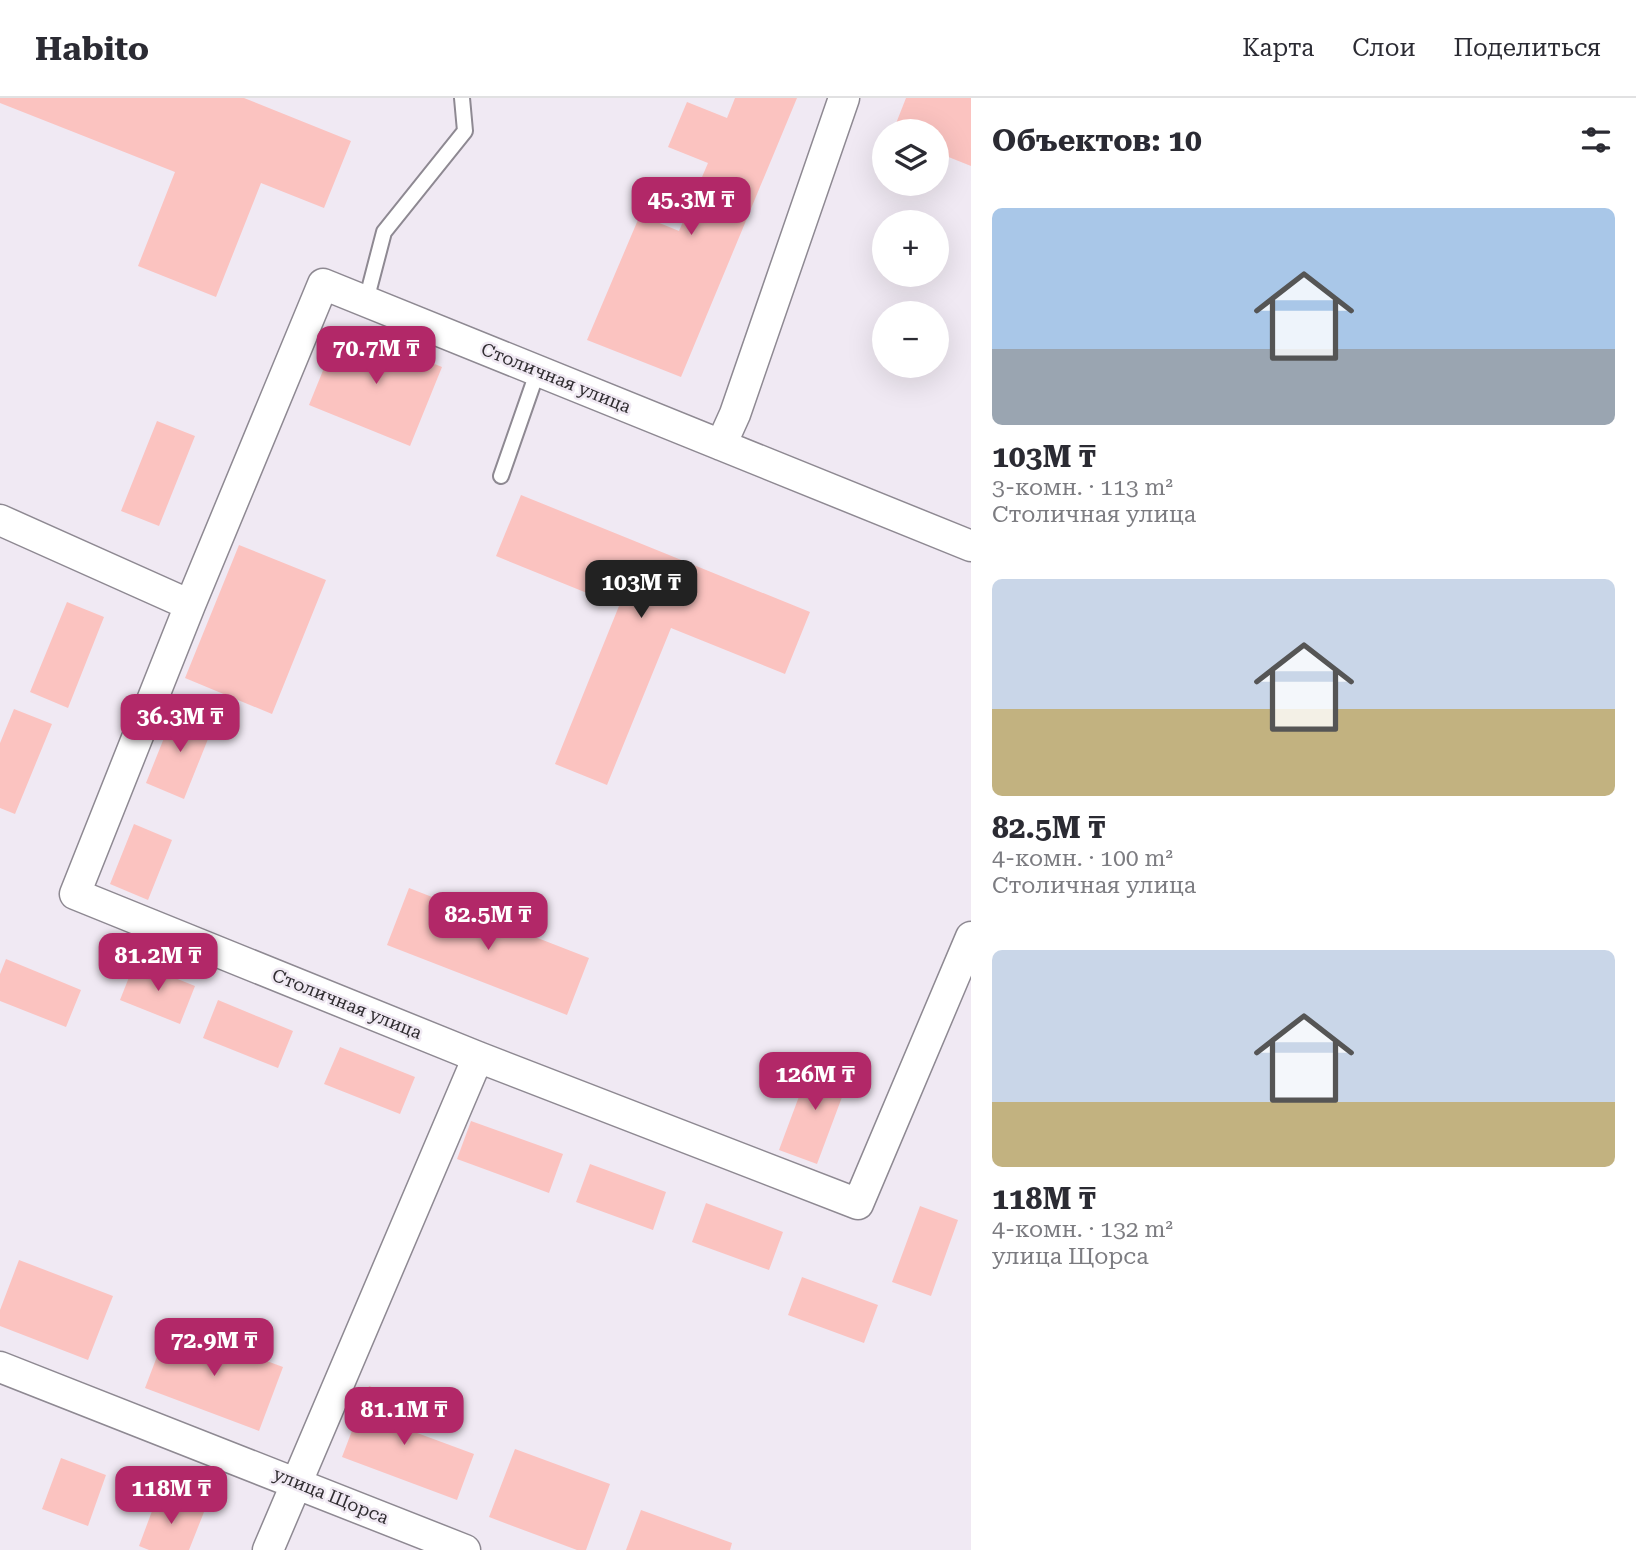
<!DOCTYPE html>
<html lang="ru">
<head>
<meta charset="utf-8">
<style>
  :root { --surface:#fff; --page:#f2f2f3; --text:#2b2b33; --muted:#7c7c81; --line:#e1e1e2; --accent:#b22868 }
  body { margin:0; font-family:"Roboto Serif",serif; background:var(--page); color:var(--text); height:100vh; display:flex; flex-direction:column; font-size:26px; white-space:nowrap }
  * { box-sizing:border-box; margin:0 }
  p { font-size:23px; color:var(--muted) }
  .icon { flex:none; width:38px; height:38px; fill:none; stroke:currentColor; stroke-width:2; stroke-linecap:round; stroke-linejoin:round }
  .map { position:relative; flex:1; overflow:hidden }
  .side { display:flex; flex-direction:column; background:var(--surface); width:665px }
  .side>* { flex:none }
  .buttons { position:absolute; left:872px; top:21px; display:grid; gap:14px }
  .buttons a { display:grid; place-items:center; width:77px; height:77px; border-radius:50%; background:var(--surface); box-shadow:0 7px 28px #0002; font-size:35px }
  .price { position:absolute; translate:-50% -60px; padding:0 16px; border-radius:14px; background:var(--accent); color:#fff; font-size:23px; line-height:46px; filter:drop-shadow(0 2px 4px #0008) }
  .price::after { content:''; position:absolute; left:50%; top:42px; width:21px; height:16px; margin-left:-10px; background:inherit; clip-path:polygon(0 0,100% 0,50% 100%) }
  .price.selected { background:#222; color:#fff }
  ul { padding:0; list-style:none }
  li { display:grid; align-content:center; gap:14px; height:371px; padding:0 21px }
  li span { display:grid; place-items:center; height:217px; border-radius:10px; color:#555 }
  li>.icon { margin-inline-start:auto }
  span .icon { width:126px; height:126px; fill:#fffc; stroke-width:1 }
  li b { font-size:30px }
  h2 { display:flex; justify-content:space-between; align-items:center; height:84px; padding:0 21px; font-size:30px }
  header { display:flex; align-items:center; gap:42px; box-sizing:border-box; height:98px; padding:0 35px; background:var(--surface); border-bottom:2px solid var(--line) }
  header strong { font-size:33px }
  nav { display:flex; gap:38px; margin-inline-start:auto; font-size:24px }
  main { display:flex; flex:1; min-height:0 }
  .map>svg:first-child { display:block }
</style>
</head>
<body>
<header>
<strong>Habito</strong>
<nav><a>Карта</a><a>Слои</a><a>Поделиться</a></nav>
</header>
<main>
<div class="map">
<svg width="971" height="1452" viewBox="0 0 971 1452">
  <rect width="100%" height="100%" fill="#f0e9f3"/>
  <path fill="#fbc3c0" d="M0,0h244l107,43 -27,67 -63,-25 -45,114 -78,-31 37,-94 -175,-69z
    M735,0h62l-116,279 -94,-37 53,-125 39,16 29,-68 -40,-16 19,-45 40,16z
    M906,0h65v68l-35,-14v-21h-43z
    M341,228l101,41 -32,79 -101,-41z
    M157,323l38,15 -36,90 -38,-15z
    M521,397l289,117 -25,62 -114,-46 -64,157 -52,-21 64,-158 -123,-50z
    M239,447l87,35 -54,134 -87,-36z
    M67,504l37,15 -36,91 -38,-16z
    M176,610l38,16 -30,75 -38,-16z
    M14,611l38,15 -37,90 -15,-6v-65z
    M134,726l38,16 -24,60 -38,-16z
    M409,790l180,70 -22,57 -180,-70z
    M6,861l75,31 -15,37 -66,-26v-27z
    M135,864l60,24 -15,38 -60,-24z
    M218,902l75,31 -15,37 -75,-30z
    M340,949l75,30 -15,37 -76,-30z
    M813,961l38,14 -34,91 -38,-14z
    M471,1023l92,33 -14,39 -92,-34z
    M590,1066l76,28 -13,38 -77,-28z
    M706,1105l77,29 -14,38 -77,-28z
    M920,1108l38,14 -27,76 -39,-14z
    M19,1162l94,36 -25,64 -88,-34v-16z
    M802,1179l76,28 -14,38 -76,-28z
    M169,1227l114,42 -24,64 -114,-43z
    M369,1288l42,15 -10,26 73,27 -17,46 -115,-43z
    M515,1351l95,35 -24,66h-9l-88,-33z
    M61,1360l45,17 -18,51 -46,-17z
    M158,1397l46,17 -15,38h-40l-10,-4z
    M641,1412l91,33 -2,7h-104z"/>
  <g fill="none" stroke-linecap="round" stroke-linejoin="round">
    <g stroke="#8e8992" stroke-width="18">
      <path id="service" d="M366,203l18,-69 81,-101 -3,-33
        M501,378l37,-106"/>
    </g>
    <g stroke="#8e8992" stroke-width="33">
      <path id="minor" d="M721,347l14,-31 109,-316
        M0,422l190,85
        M971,448l-648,-262 -133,321 -115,289 403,163 380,147 113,-267
        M0,1269l465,183
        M268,1452l210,-493"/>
    </g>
    <use href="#service" stroke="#fff" stroke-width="14"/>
    <use href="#minor" stroke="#fff" stroke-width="30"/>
  </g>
  <g text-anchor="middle" stroke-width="5" stroke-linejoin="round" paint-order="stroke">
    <g font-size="18" fill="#312e32" stroke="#f0e9f3">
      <text transform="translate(556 280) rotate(22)" y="6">Столичная улица</text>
      <text transform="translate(347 906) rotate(22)" y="6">Столичная улица</text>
      <text transform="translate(331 1398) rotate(22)" y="6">улица Щорса</text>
    </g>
  </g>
</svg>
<div class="buttons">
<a><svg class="icon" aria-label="layers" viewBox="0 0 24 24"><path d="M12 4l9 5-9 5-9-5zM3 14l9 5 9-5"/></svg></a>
<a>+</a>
<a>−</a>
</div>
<b class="price" style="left:691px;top:139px">45.3M ₸</b>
<b class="price" style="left:376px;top:288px">70.7M ₸</b>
<b class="price selected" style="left:641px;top:522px">103M ₸</b>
<b class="price" style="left:180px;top:656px">36.3M ₸</b>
<b class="price" style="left:488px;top:854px">82.5M ₸</b>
<b class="price" style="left:158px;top:895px">81.2M ₸</b>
<b class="price" style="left:815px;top:1014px">126M ₸</b>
<b class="price" style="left:214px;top:1280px">72.9M ₸</b>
<b class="price" style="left:404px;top:1349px">81.1M ₸</b>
<b class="price" style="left:171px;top:1428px">118M ₸</b>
</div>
<section class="side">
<h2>Объектов: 10<svg class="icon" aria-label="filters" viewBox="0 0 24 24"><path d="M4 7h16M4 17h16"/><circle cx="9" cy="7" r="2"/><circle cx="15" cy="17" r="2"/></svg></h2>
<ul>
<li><span style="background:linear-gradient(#a9c7e8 65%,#9aa5b1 0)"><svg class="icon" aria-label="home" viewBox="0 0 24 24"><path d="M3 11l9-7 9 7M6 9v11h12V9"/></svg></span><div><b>103M ₸</b><p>3-комн. · 113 m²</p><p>Столичная улица</p></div></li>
<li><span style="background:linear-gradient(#c9d6e8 60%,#c2b280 0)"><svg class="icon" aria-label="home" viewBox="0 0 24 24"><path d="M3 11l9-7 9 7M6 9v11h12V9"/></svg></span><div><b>82.5M ₸</b><p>4-комн. · 100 m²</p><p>Столичная улица</p></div></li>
<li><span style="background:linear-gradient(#c9d6e8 70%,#c2b280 0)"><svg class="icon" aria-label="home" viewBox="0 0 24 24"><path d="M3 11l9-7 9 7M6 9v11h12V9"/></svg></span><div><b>118M ₸</b><p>4-комн. · 132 m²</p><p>улица Щорса</p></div></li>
</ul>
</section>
</main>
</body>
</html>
